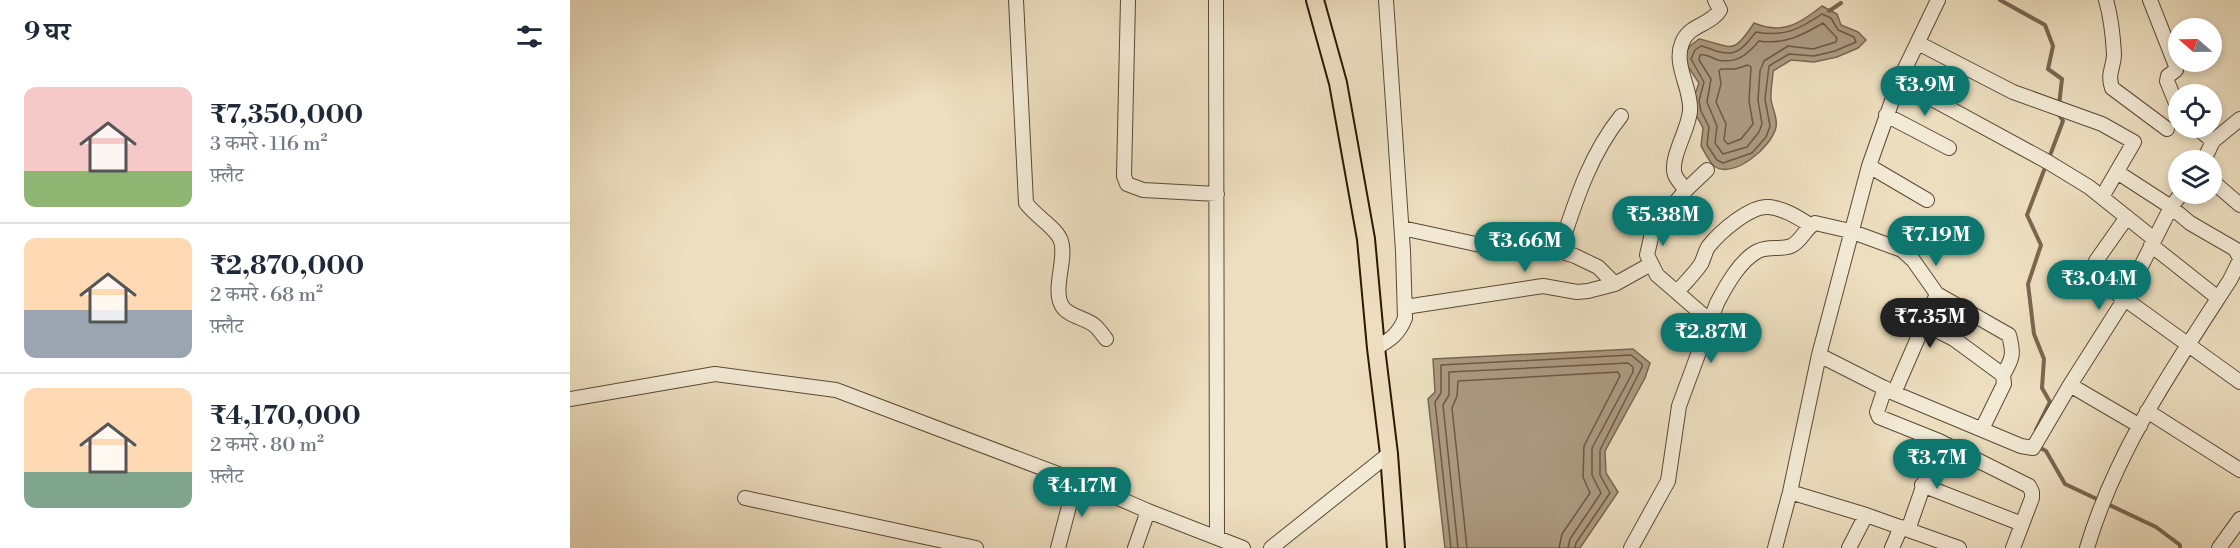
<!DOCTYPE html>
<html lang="hi">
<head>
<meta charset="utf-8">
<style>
  :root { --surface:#fff; --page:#f2f2f3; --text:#1f2937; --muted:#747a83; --line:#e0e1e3; --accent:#0f766e }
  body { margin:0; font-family:"Libre Bodoni","Noto Serif Devanagari",serif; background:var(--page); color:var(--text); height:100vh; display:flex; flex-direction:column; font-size:22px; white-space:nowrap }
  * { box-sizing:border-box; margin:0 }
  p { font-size:20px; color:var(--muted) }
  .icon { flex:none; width:33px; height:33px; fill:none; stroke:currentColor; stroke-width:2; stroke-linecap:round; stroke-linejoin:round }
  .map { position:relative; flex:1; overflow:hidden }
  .drawer { display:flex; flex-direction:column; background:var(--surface); width:570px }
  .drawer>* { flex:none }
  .needle { width:39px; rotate:290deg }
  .tools { position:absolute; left:1598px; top:18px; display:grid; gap:12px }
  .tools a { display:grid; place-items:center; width:54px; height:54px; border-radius:50%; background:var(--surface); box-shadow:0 3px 9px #0003; font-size:30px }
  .price { position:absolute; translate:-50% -51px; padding:0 14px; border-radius:21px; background:var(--accent); color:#fff; font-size:20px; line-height:39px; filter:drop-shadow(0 2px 3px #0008) }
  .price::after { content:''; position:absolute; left:50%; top:36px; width:18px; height:14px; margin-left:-9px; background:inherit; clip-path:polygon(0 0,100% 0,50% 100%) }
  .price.current { background:#222; color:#fff }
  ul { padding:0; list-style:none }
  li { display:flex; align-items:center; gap:18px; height:150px; padding:0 24px }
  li+li { border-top:2px solid var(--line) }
  li span { display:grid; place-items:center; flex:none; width:168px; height:120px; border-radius:12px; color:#555 }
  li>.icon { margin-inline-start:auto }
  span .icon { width:72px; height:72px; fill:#fffc; stroke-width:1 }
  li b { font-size:26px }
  h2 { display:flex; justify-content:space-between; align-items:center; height:72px; padding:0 24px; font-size:26px }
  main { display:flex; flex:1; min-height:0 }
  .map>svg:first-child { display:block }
</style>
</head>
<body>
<main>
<section class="drawer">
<h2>9 घर<svg class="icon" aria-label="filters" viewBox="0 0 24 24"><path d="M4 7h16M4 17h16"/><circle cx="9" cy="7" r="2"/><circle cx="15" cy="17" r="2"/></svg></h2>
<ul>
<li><span style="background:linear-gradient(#f6c9c9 70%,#8fb573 0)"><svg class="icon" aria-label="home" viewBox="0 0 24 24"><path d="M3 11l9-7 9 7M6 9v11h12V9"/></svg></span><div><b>₹7,350,000</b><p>3 कमरे · 116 m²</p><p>फ़्लैट</p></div></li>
<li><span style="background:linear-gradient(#ffd9b3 60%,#9aa5b1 0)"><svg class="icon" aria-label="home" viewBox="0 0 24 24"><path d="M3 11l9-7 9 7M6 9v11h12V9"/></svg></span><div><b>₹2,870,000</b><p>2 कमरे · 68 m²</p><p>फ़्लैट</p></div></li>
<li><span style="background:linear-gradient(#ffd9b3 70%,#7fa58c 0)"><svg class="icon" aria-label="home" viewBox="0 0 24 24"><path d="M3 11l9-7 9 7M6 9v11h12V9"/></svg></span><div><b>₹4,170,000</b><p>2 कमरे · 80 m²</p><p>फ़्लैट</p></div></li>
</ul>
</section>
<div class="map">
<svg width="1670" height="548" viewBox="0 0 1670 548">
  <rect width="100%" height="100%" fill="#ecdebf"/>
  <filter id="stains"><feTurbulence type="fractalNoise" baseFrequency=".00333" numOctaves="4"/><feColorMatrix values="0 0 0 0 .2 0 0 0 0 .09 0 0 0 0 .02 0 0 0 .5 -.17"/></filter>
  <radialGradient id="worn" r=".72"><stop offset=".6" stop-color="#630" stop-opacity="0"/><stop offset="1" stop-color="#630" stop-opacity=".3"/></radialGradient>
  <path fill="#ab9a81" stroke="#786651" stroke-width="1.5" d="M1252,6l15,8 4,11 17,7 8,8 -8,8 -21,9 -23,5 -23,-2 -18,11c0,9 -3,19 -2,28 1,10 7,18 5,28 -4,20 -43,53 -62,39 -5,-4 -9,-14 -13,-20l2,-18 -8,-15 -2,-13 6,-17 -16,-24 7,-13 9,-7c33,7 33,18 55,-16 29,12 45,1 68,-17z
    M1063,349l17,14 -5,15 -40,73 1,22 12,19 -38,56h-135l-17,-149 7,-7 -2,-33z"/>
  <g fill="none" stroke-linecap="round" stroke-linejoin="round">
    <path stroke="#6c5844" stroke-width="1.5" d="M1252,14l9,4 7,12 16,7 2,5 -21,9 -21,5 -25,-2 -20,12 -4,33 5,27 -4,11 -14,16 -29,10 -6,-3 -10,-15 2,-18 -8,-16 -2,-10 5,-19 -13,-23 4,-9 6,-4c7,1 12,5 19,6 19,5 26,-8 36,-20 28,5 42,-2 66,-18z
      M1253,23l14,15 -1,4 -23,7 -25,-3 -24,15 -4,10 -2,29 4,24 -3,8 -12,15 -24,7 -8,-11 2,-17 -10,-24 4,-23 -12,-19 1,-5c7,-2 11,3 18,5 19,4 30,-6 41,-19 25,4 44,-6 64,-18z
      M1178,65l3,2 -2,34 4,23 -12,15 -13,5 -4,-4 2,-16 -10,-22 5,-18 -2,-13 2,-2h14z
      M881,548l-16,-146 6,-9v-28l190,-10 11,9v3l-42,83v25l10,18 -34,50 -1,5
      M888,548l-15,-143 6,-10v-23l179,-9 5,4v5l-41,76v27l9,18 -31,46 -2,9
      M897,548l-15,-140 5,-12 1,-15 160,-9 2,4 -36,70 -1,31 7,16 -28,41 -3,14"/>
    <path stroke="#786651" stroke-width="4" d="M1430,0l45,25 8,21 -5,23 14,10 -3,26
      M1259,11l12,-8
      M1479,158l14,-37 -5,-8
      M1466,430l14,-28 -8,-14 2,-29 -10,-25 -6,-50 13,-39 -14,-30 19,-50
      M1467,446l9,5 19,33 91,43 24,18v3"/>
    <g stroke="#5c4936" stroke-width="16">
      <path id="minor" d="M446,0l10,203c9,13 31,25 35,38 6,18 -9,48 1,65 6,10 23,12 32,19 5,4 8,9 12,14
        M558,0l-4,176 3,8 16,6 74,4
        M646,0l1,538
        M1536,0c5,17 7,36 8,54 0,14 -7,18 -2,34l55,41
        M1580,0l26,66v4l-8,6 -1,5 11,27
        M1348,43l95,49 89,32 32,18 -32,55
        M1329,81l149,81 41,25 65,52
        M1316,115l63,33
        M1627,128l16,13
        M1634,160l9,-19 27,-22
        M1299,166l58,34
        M1137,170l-21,20 -33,39 -6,26 10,20 53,46
        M1547,172l54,35 19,16 45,26 5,9
        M1641,180l29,25
        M1116,190c-4,-5 -9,-10 -11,-15 -6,-16 14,-46 15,-64 2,-22 -17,-46 -8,-68 7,-19 28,-17 38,-33l-5,-10
        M1557,217l-31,44 -2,7 3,11 143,103
        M832,228l120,26 15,-7h10l28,9 23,11 17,17
        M1581,245l67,53
        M989,251c16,-48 30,-95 62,-135
        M1107,292c8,-9 17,-18 24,-28 3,-6 4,-12 7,-17 11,-14 42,-42 61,-40 16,2 28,10 41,18
        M835,307l138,-21 34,6 11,-1 27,-7 36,-20
        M1354,324l30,15 49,36 1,9 -22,45
        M806,348c14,-8 23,-14 29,-30l-2,-67 -17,-251
        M1249,355l75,38 127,53 12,2 37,-63 54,-85 47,-93 10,-13
        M1500,385l70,41
        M1315,388l-8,24 2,5 60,24 90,45 3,6v6l-19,50
        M1324,393l43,-99
        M0,399l145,-25 121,16 259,98 53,23 95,37
        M1577,411l93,59
        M1352,485l100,39
        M1220,492l76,23 93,33
        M175,498l231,50
        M1338,530l31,-89
        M488,548l18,-68
        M565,548l13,-37
        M701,548l118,-94
        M1061,548l37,-67 11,-75 38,-103c9,-17 23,-43 41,-52 11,-5 22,-1 33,-5 11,-5 14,-18 24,-23l35,8 52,19 11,10 24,34 72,41c5,19 4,23 -6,40
        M1205,548l15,-56 29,-137 50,-189 30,-85 39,-81
        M1279,548l17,-33
        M1322,548l9,-21
        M1517,548c29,-98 88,-183 143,-268l10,-20
        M1649,548l21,-29"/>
    </g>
    <g stroke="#2c1708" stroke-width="20">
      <path id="major" d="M745,0l23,83 28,156 10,109 13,106 7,94"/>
    </g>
    <use href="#minor" stroke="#f3ead5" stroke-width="14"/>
    <use href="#major" stroke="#ecdebf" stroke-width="16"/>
  </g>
  <rect width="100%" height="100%" filter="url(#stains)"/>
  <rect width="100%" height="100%" fill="url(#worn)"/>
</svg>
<div class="tools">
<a><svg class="needle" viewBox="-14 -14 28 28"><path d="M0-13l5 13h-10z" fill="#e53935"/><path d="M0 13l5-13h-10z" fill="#747a83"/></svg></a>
<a><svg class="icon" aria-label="locate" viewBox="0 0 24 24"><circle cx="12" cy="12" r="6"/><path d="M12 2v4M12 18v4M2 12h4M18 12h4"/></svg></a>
<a><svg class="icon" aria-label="layers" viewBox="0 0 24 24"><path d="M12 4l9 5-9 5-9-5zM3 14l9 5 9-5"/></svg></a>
</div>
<b class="price" style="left:1355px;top:117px">₹3.9M</b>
<b class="price" style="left:1093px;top:247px">₹5.38M</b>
<b class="price" style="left:1366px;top:267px">₹7.19M</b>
<b class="price" style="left:955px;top:273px">₹3.66M</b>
<b class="price" style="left:1529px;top:311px">₹3.04M</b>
<b class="price current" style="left:1360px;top:349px">₹7.35M</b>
<b class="price" style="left:1141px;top:364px">₹2.87M</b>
<b class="price" style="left:1367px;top:490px">₹3.7M</b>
<b class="price" style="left:512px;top:518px">₹4.17M</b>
</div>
</main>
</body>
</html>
